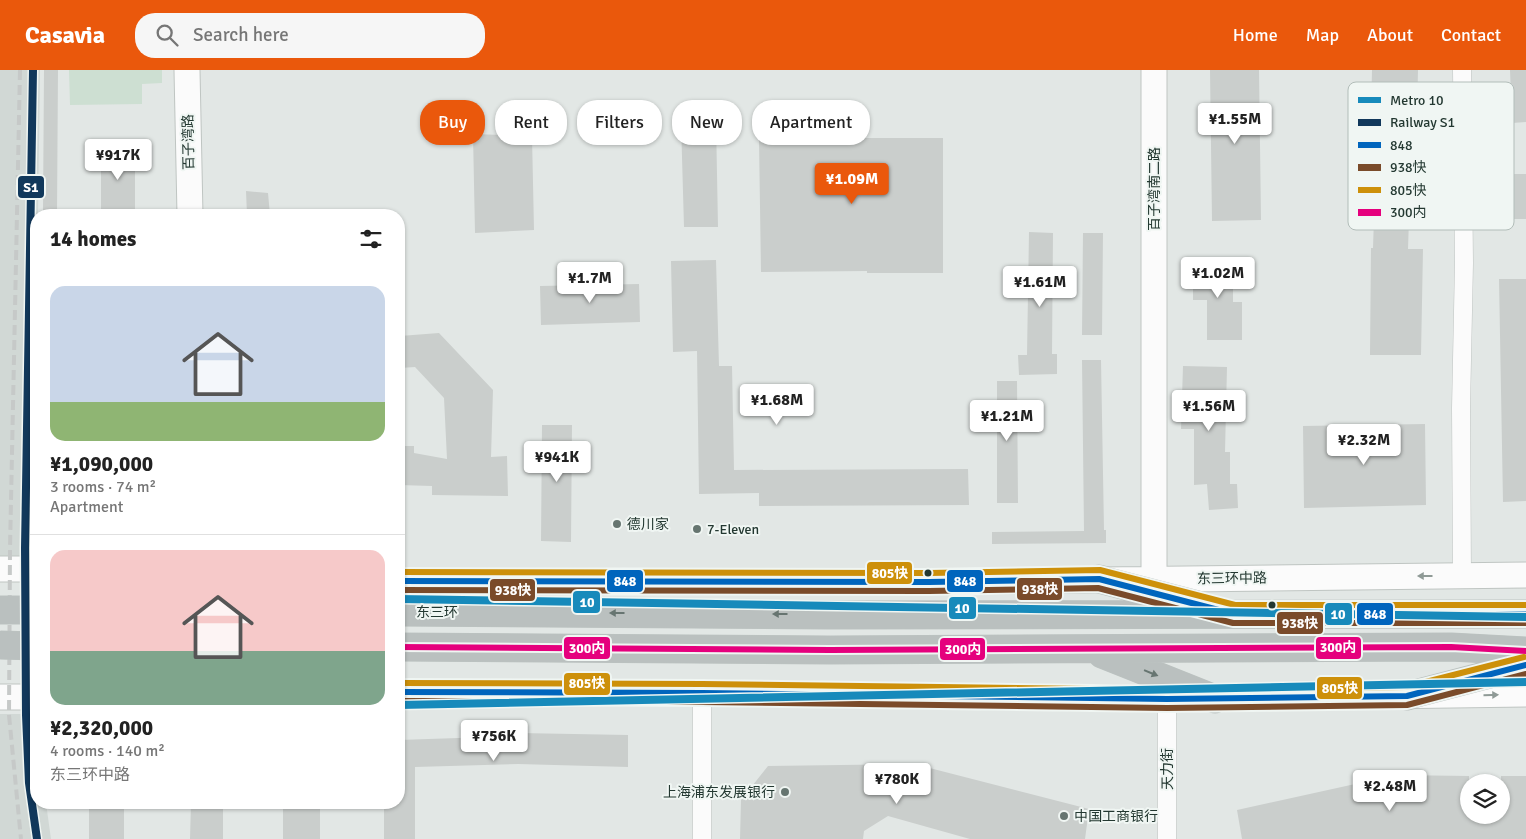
<!DOCTYPE html>
<html lang="en">
<head>
<meta charset="utf-8">
<style>
  :root { --surface:#fff; --page:#f6f6f6; --text:#222; --muted:#767676; --line:#e0e0e0; --accent:#ea580c }
  body { margin:0; font-family:Signika,"Noto Sans SC",sans-serif; background:var(--page); color:var(--text); height:100vh; display:flex; flex-direction:column; font-size:19px; white-space:nowrap }
  * { box-sizing:border-box; margin:0 }
  p { font-size:16px; color:var(--muted) }
  .icon { flex:none; width:28px; height:28px; fill:none; stroke:currentColor; stroke-width:2; stroke-linecap:round; stroke-linejoin:round }
  .map { position:relative; flex:1; overflow:hidden }
  .side { position:absolute; left:30px; top:139px; width:375px; height:600px; display:flex; flex-direction:column; background:var(--surface); border-radius:20px; box-shadow:0 1px 4px #0004 }
  .side>* { flex:none }
  .top-card { position:absolute; left:420px; top:30px; width:475px; height:45px; display:flex; gap:10px }
  .fabs { position:absolute; left:1460px; top:704px; display:grid; gap:10px }
  .fabs a { display:grid; place-items:center; width:50px; height:50px; border-radius:50%; background:var(--surface); box-shadow:0 1px 4px #0004; font-size:25px }
  .price { position:absolute; translate:-50% -42px; padding:0 11px; border-radius:5px; background:#fff; color:#222; font-size:16px; line-height:32px; filter:drop-shadow(0 1px 2px #0008) }
  .price::after { content:''; position:absolute; left:50%; top:30px; width:15px; height:11px; margin-left:-8px; background:inherit; clip-path:polygon(0 0,100% 0,50% 100%) }
  .price.current { background:var(--accent); color:#fff }
  ul { padding:0; list-style:none }
  li { display:grid; align-content:center; gap:10px; height:265px; padding:0 20px }
  li+li { border-top:1px solid var(--line) }
  li span { display:grid; place-items:center; height:155px; border-radius:15px; color:#555 }
  li>.icon { margin-inline-start:auto }
  span .icon { width:90px; height:90px; fill:#fffc; stroke-width:1 }
  li b { font-size:21px }
  h2 { display:flex; justify-content:space-between; align-items:center; height:60px; padding:0 20px; font-size:21px }
  .chip { padding:0 18px; border-radius:20px; background:var(--surface); box-shadow:0 1px 4px #0004; font-size:18px; line-height:45px }
  .chip.current { background:var(--accent); color:#fff }
  header { display:flex; align-items:center; gap:30px; box-sizing:border-box; height:70px; padding:0 25px; background:var(--accent); color:#fff }
  header strong { font-size:24px }
  nav { display:flex; gap:28px; margin-inline-start:auto; font-size:18px }
  .search { width:350px; height:45px; background:var(--page); display:flex; align-items:center; gap:12px; box-sizing:border-box; padding:0 18px; border-radius:20px; color:var(--muted); font-size:19px }
  .map>svg:first-child { display:block }
</style>
</head>
<body>
<header>
<strong>Casavia</strong>
<div class="search"><svg class="icon" aria-label="search" viewBox="0 0 24 24"><circle cx="10" cy="10" r="6"/><path d="M15 15l6 6"/></svg>Search here</div>
<nav><a>Home</a><a>Map</a><a>About</a><a>Contact</a></nav>
</header>
<div class="map">
<svg width="1526" height="769" viewBox="0 0 1526 769">
  <rect width="100%" height="100%" fill="#e2e7e5"/>
  <path fill="#d1d8d5" d="M0,0h40l-2,145h-2l-1,364 -35,-1z
    M0,644h36v88l10,1 5,36h-51z"/>
  <path fill="#cddfd2" d="M69,0h93v13l-20,1v20l-72,1z"/>
  <path fill="#cacecc" d="M44,0h14l-1,142 -14,-1z
    M1210,0h49l2,150 -49,1z
    M1372,0h46l-2,88h-5l-3,91h15l-2,106h-51l1,-107h2l3,-91h-6z
    M1510,0h16v52l-14,1z
    M716,51l2,106h-34l-3,-105z
    M473,64l59,2 2,94 -59,3z
    M867,68h76v135h-76v-2l-106,1 -2,-132z
    M135,77v68h-34v-67z
    M1510,104h16v45h-14z
    M246,121l22,2 2,22h-23z
    M1029,162l24,1 -1,121h5v20l-38,1 -1,-20h9z
    M1083,163h20l-1,102h-20z
    M716,190l3,106h13l2,104 234,-1 1,36 -210,1v-13l-60,1 -2,-143 -24,1 -2,-91z
    M1233,191v41h9v38h-35v-40h-14v-38z
    M1499,209h27v222l-23,1z
    M639,214l1,38 -99,3 -1,-39z
    M439,263l54,57 -2,67 16,-1 1,40 -76,-1v-9l-33,-1v-39h15v7l33,6 -3,-61 -29,-31 -15,1v-32z
    M1082,290h19l3,170h2v13l-114,1v-12l92,-1z
    M1183,296l44,1 -2,85h5v32h7l1,24 -29,2 -2,-26 -13,1v-56h-13z
    M997,311h20l1,122h-21z
    M1425,354l1,81 -122,3 -1,-82z
    M542,355h30l-1,117 -30,-1z
    M519,663l109,2v32l-110,-3 -103,3v72h-31v-37h15v-62l120,-4z
    M914,694l175,45 -4,30h-115l-82,-23 -24,15 -1,8h-123l1,-39 27,-34z
    M1396,705l73,1v39h32v-39h25v63h-284l-5,-29z
    M89,732h35v37h-35z
    M191,732h32v37h-33z
    M283,739h37v30h-37z"/>
  <g fill="none" stroke-linecap="round" stroke-linejoin="round">
    <g stroke="#bfc4c2" stroke-width="19">
      <path id="street" d="M1462,505l-1,-167 3,-145 -2,-193
        M1167,629v140
        M702,769v-146"/>
    </g>
    <g stroke="#bfc5c2" stroke-width="27">
      <path id="secondary" d="M187,0l3,145
        M0,499h36
        M1154,509v-509
        M399,511l530,1 597,-7
        M399,622l303,1 465,6 359,-5
        M0,627h36"/>
    </g>
    <g stroke="#bcc3c1" stroke-width="29">
      <path id="highway" d="M1099,509l97,25
        M399,542l429,3 698,-1
        M399,577l431,3 621,-3 75,4
        M1102,584l113,45
        M1407,626l119,-31"/>
    </g>
    <use href="#street" stroke="#fbfbfb" stroke-width="18"/>
    <use href="#secondary" stroke="#fbfbfb" stroke-width="25"/>
    <use href="#highway" stroke="#bac0bf" stroke-width="28"/>
    <path stroke="#c6c9c8" stroke-width="4" stroke-dasharray="10 5" stroke-linecap="butt" d="M20,0l-10,479 -1,166 12,124"/>
    <g stroke="#bcc3c1" stroke-width="29" stroke-linecap="butt">
      <path id="highway-bridge" d="M0,540h36
        M0,575l36,1"/>
    </g>
    <use href="#highway-bridge" stroke="#bac0bf" stroke-width="28"/>
    <g stroke="#f0f6f3" stroke-width="10">
      <path id="bus-1" d="M399,511l530,1 170,-3 135,35h292
        M399,622l303,1 465,6 240,-3 119,-31"/>
    </g>
    <g stroke="#f0f6f3" stroke-width="10">
      <path id="bus-2" d="M399,520l530,1 169,-3 135,35h293
        M399,631l303,1 465,6 240,-3 119,-31"/>
    </g>
    <g stroke="#f0f6f3" stroke-width="10">
      <path id="bus-3" d="M399,502l530,1 171,-3 135,35h291
        M399,613l303,1 465,6 239,-3 118,-30"/>
    </g>
    <g stroke="#f0f6f3" stroke-width="10">
      <path id="bus-4" d="M399,577l431,3 621,-3 75,4"/>
    </g>
    <use href="#bus-1" stroke="#0065bd" stroke-width="6"/>
    <use href="#bus-2" stroke="#7a4b2a" stroke-width="6"/>
    <use href="#bus-3" stroke="#cd900a" stroke-width="6"/>
    <use href="#bus-4" stroke="#e5007d" stroke-width="6"/>
    <g stroke="#f0f6f3" stroke-width="11">
      <path id="rail-1" d="M33,0l-8,478 1,167 3,68 8,56"/>
    </g>
    <use href="#rail-1" stroke="#11385b" stroke-width="8"/>
    <g stroke="#f0f6f3" stroke-width="11">
      <path id="metro-1" d="M399,529l1127,18
        M399,635l1127,-23"/>
    </g>
    <use href="#metro-1" stroke="#178abb" stroke-width="8"/>
  </g>
  <defs><path id="oneway-solid" d="M-6-.8H1V-3.2L6.5 0L1 3.2V.8H-6Z" transform="scale(1.25)"/></defs>
  <g fill="#8f9a96">
    <use href="#oneway-solid" transform="translate(1425 506) rotate(180)"/>
    <use href="#oneway-solid" transform="translate(1491 625) rotate(-1)"/>
  </g>
  <g fill="#677571">
    <use href="#oneway-solid" transform="translate(617 543) rotate(-180)"/>
    <use href="#oneway-solid" transform="translate(780 544) rotate(-180)"/>
    <use href="#oneway-solid" transform="translate(1151 603) rotate(22)"/>
  </g>
  <g fill="#667570" stroke="#f0f6f3" stroke-width="2">
    <circle cx="617" cy="454" r="5"/>
    <circle cx="697" cy="459" r="5"/>
    <circle cx="785" cy="722" r="5"/>
    <circle cx="1064" cy="746" r="5"/>
  </g>
  <g fill="#233831" stroke="#f0f6f3" stroke-width="2">
    <circle cx="928" cy="503" r="4.5"/>
    <circle cx="1272" cy="535" r="4.5"/>
  </g>
  <g text-anchor="middle" stroke-width="4" stroke-linejoin="round" paint-order="stroke">
    <g font-size="14" fill="#233831" stroke="#f0f6f3">
      <text transform="translate(188 72) rotate(-91)" y="5">百子湾路</text>
      <text transform="translate(1154 119) rotate(-90)" y="5">百子湾南二路</text>
      <text transform="translate(1232 508) rotate(-1)" y="5">东三环中路</text>
      <text x="437" y="547">东三环</text>
      <text transform="translate(1167 699) rotate(-90)" y="5">天力街</text>
    </g>
    <g font-size="14" fill="#233831" stroke="#f0f6f3" text-anchor="start">
      <text x="627" y="459">德川家</text>
      <text x="707" y="464">7-Eleven</text>
      <text x="775" y="727" text-anchor="end">上海浦东发展银行</text>
      <text x="1074" y="751">中国工商银行</text>
    </g>
  </g>
  <rect x="1348" y="12" width="166" height="148" rx="8" fill="#f0f6f3" stroke="#b2bdb9" stroke-width="1"/>
  <rect x="1358" y="27" width="23" height="6" fill="#178abb"/>
  <rect x="1358" y="49" width="23" height="7" fill="#11385b"/>
  <rect x="1358" y="72" width="23" height="6" fill="#0065bd"/>
  <rect x="1358" y="94" width="23" height="7" fill="#7a4b2a"/>
  <rect x="1358" y="117" width="23" height="6" fill="#cd900a"/>
  <rect x="1358" y="139" width="23" height="7" fill="#e5007d"/>
  <g font-size="14" fill="#233831">
    <text x="1390" y="35">Metro 10</text>
    <text x="1390" y="57">Railway S1</text>
    <text x="1390" y="80">848</text>
    <text x="1390" y="102">938快</text>
    <text x="1390" y="125">805快</text>
    <text x="1390" y="147">300内</text>
  </g>
  <g stroke="#f0f6f3" stroke-width="2">
    <rect x="17" y="105" width="28" height="24" rx="5" fill="#11385b"/>
    <rect x="866" y="491" width="47" height="24" rx="5" fill="#cd900a"/>
    <rect x="946" y="499" width="38" height="24" rx="5" fill="#0065bd"/>
    <rect x="606" y="499" width="38" height="24" rx="5" fill="#0065bd"/>
    <rect x="1016" y="507" width="47" height="24" rx="5" fill="#7a4b2a"/>
    <rect x="489" y="508" width="47" height="24" rx="5" fill="#7a4b2a"/>
    <rect x="572" y="520" width="29" height="24" rx="5" fill="#178abb"/>
    <rect x="948" y="526" width="29" height="24" rx="5" fill="#178abb"/>
    <rect x="1356" y="532" width="38" height="24" rx="5" fill="#0065bd"/>
    <rect x="1324" y="532" width="29" height="24" rx="5" fill="#178abb"/>
    <rect x="1276" y="541" width="48" height="24" rx="5" fill="#7a4b2a"/>
    <rect x="1315" y="566" width="47" height="24" rx="5" fill="#e5007d"/>
    <rect x="563" y="566" width="48" height="24" rx="5" fill="#e5007d"/>
    <rect x="939" y="567" width="47" height="24" rx="5" fill="#e5007d"/>
    <rect x="563" y="602" width="48" height="24" rx="5" fill="#cd900a"/>
    <rect x="1316" y="606" width="47" height="24" rx="5" fill="#cd900a"/>
  </g>
  <g font-size="14" text-anchor="middle" font-weight="bold" fill="#fff">
    <text x="31" y="122">S1</text>
    <text x="890" y="508">805快</text>
    <text x="965" y="516">848</text>
    <text x="625" y="516">848</text>
    <text x="1040" y="524">938快</text>
    <text x="513" y="525">938快</text>
    <text x="587" y="537">10</text>
    <text x="962" y="543">10</text>
    <text x="1375" y="549">848</text>
    <text x="1338" y="549">10</text>
    <text x="1300" y="558">938快</text>
    <text x="1338" y="582">300内</text>
    <text x="587" y="583">300内</text>
    <text x="963" y="584">300内</text>
    <text x="587" y="618">805快</text>
    <text x="1340" y="623">805快</text>
  </g>
</svg>
<div class="fabs">
<a><svg class="icon" aria-label="layers" viewBox="0 0 24 24"><path d="M12 4l9 5-9 5-9-5zM3 14l9 5 9-5"/></svg></a>
</div>
<b class="price" style="left:1235px;top:75px">¥1.55M</b>
<b class="price" style="left:118px;top:111px">¥917K</b>
<b class="price current" style="left:852px;top:135px">¥1.09M</b>
<b class="price" style="left:1218px;top:229px">¥1.02M</b>
<b class="price" style="left:590px;top:234px">¥1.7M</b>
<b class="price" style="left:1040px;top:238px">¥1.61M</b>
<b class="price" style="left:777px;top:356px">¥1.68M</b>
<b class="price" style="left:1209px;top:362px">¥1.56M</b>
<b class="price" style="left:1007px;top:372px">¥1.21M</b>
<b class="price" style="left:1364px;top:396px">¥2.32M</b>
<b class="price" style="left:557px;top:413px">¥941K</b>
<b class="price" style="left:494px;top:692px">¥756K</b>
<b class="price" style="left:897px;top:735px">¥780K</b>
<b class="price" style="left:1390px;top:742px">¥2.48M</b>
<div class="top-card">
<a class="chip current">Buy</a>
<a class="chip">Rent</a>
<a class="chip">Filters</a>
<a class="chip">New</a>
<a class="chip">Apartment</a>
</div>
<section class="side">
<h2>14 homes<svg class="icon" aria-label="filters" viewBox="0 0 24 24"><path d="M4 7h16M4 17h16"/><circle cx="9" cy="7" r="2"/><circle cx="15" cy="17" r="2"/></svg></h2>
<ul>
<li><span style="background:linear-gradient(#c9d6e8 75%,#8fb573 0)"><svg class="icon" aria-label="home" viewBox="0 0 24 24"><path d="M3 11l9-7 9 7M6 9v11h12V9"/></svg></span><div><b>¥1,090,000</b><p>3 rooms · 74 m²</p><p>Apartment</p></div></li>
<li><span style="background:linear-gradient(#f6c9c9 65%,#7fa58c 0)"><svg class="icon" aria-label="home" viewBox="0 0 24 24"><path d="M3 11l9-7 9 7M6 9v11h12V9"/></svg></span><div><b>¥2,320,000</b><p>4 rooms · 140 m²</p><p>东三环中路</p></div></li>
</ul>
</section>
</div>
</body>
</html>
